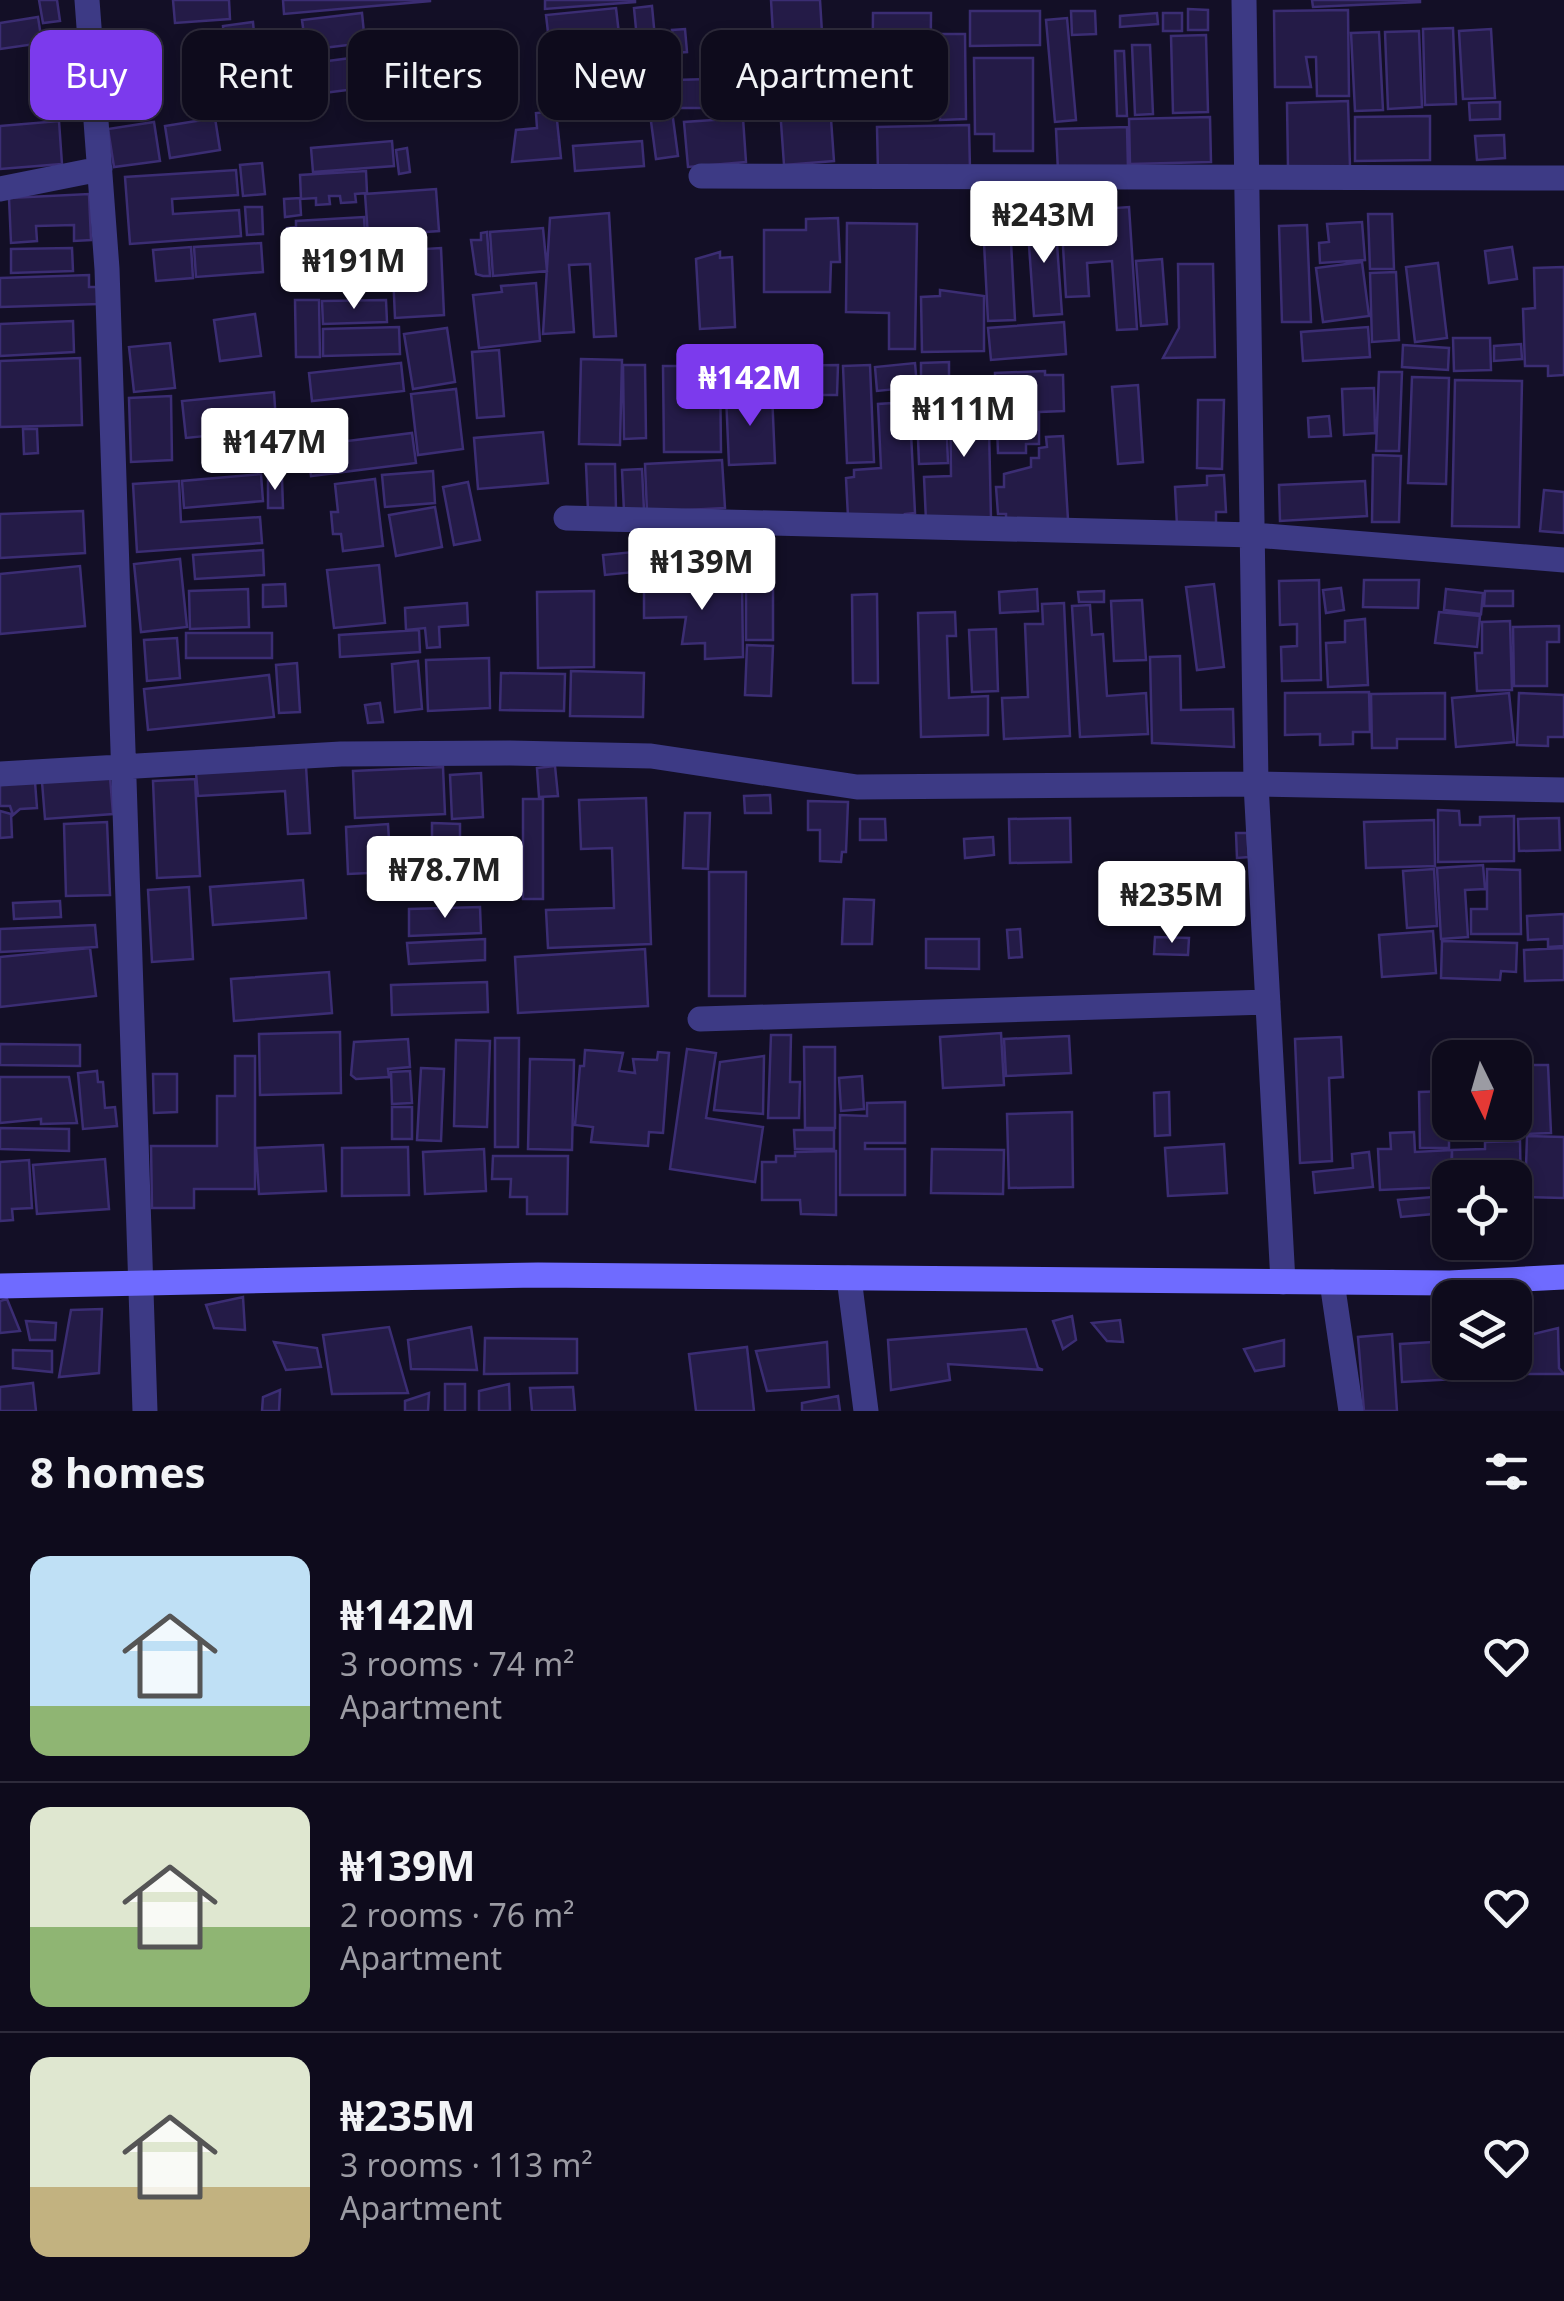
<!DOCTYPE html>
<html lang="en">
<head>
<meta charset="utf-8">
<style>
  :root { --surface:#0e0b1c; --page:#1c1929; --text:#f1f3f6; --muted:#9b9ba3; --line:#2e2b3b; --accent:#7c3aed }
  body { margin:0; font-family:"Noto Sans",sans-serif; background:var(--page); color:var(--text); height:100vh; display:flex; flex-direction:column; font-size:38px; white-space:nowrap }
  * { box-sizing:border-box; margin:0 }
  p { font-size:32px; color:var(--muted) }
  .icon { flex:none; width:55px; height:55px; fill:none; stroke:currentColor; stroke-width:2; stroke-linecap:round; stroke-linejoin:round }
  .map { position:relative; height:1411px; overflow:hidden }
  .sheet { display:flex; flex-direction:column; background:var(--surface); flex:1 }
  .sheet>* { flex:none }
  .hud { position:absolute; left:30px; top:30px; width:1000px; height:90px; display:flex; gap:20px }
  .needle { width:65px; rotate:175deg }
  .buttons { position:absolute; left:1432px; top:1040px; display:grid; gap:20px }
  .buttons a { display:grid; place-items:center; width:100px; height:100px; border-radius:20px; background:var(--surface); box-shadow:0 5px 15px #0003,0 0 0 2px var(--line); font-size:50px }
  .price { position:absolute; translate:-50% -85px; padding:0 22px; border-radius:10px; background:#fff; color:#222; font-size:32px; line-height:65px; filter:drop-shadow(0 2px 5px #0008) }
  .price::after { content:''; position:absolute; left:50%; top:60px; width:30px; height:22px; margin-left:-15px; background:inherit; clip-path:polygon(0 0,100% 0,50% 100%) }
  .price.current { background:var(--accent); color:#fff }
  ul { padding:0; list-style:none }
  li { display:flex; align-items:center; gap:30px; height:250px; padding:0 30px }
  li+li { border-top:2px solid var(--line) }
  li span { display:grid; place-items:center; flex:none; width:280px; height:200px; border-radius:20px; color:#555 }
  li>.icon { margin-inline-start:auto }
  span .icon { width:120px; height:120px; fill:#fffc; stroke-width:1 }
  li b { font-size:42px }
  h2 { display:flex; justify-content:space-between; align-items:center; height:120px; padding:0 30px; font-size:42px }
  .chip { padding:0 35px; border-radius:20px; background:var(--surface); box-shadow:0 5px 15px #0003,0 0 0 2px var(--line); font-size:35px; line-height:90px }
  .chip.current { background:var(--accent); color:#fff }
  .map>svg:first-child { display:block }
</style>
</head>
<body>
<div class="map">
<svg width="1564" height="1411" viewBox="0 0 1564 1411">
  <rect width="100%" height="100%" fill="#130f26"/>
  <path fill="#241b47" stroke="#3b2d73" stroke-width="2.5" d="M39,0h18l3,21 -17,2z
    M173,0h56l1,19 -55,4z
    M283,0h147v1l-146,13z
    M545,0h90v2l-90,7z
    M771,0h49l3,49 -49,2z
    M1312,0h108v2l-107,5z
    M652,6l3,32 -18,1 -3,-31z
    M616,8l3,26 -70,7 -3,-26z
    M1188,9l20,1v20h-20z
    M1348,10l1,86h-32l-1,-39h-10l5,30h-36l-1,-76z
    M970,11h70v34l-70,1z
    M1071,11h24l1,23 -24,1z
    M362,13l3,30 -59,7 -4,-30z
    M873,13h58l-1,107 -58,-1z
    M1157,13l1,11 -38,3v-11z
    M1163,13h19v18h-19z
    M38,17l4,26 -42,6v-26z
    M1067,18l9,102 -21,2 -9,-102z
    M253,22l5,57 -30,3 -5,-56z
    M1453,28l3,76 -31,1 -2,-76z
    M685,29l2,23 -12,1 -3,-23z
    M1491,29l4,69 -32,1 -4,-68z
    M216,30l1,21h-16l-2,-20z
    M1419,31l3,76 -34,2 -3,-77z
    M1379,32l4,78 -28,1 -4,-78z
    M939,34h26l1,85 -26,1z
    M1206,35l2,77 -35,1 -2,-77z
    M1132,45h18l3,69 -18,1z
    M1115,51h9l3,65h-10z
    M359,57l4,31 -55,7 -4,-31z
    M628,57l2,23 -74,6 -2,-24z
    M974,58h59v93h-39v-17h-19z
    M708,79l1,29h-33l-1,-28z
    M771,80l1,29 -33,1 -1,-28z
    M157,83l3,26 -40,6 -4,-27z
    M431,86l2,20 -22,2 -2,-20z
    M591,91l1,16 -37,2 -1,-15z
    M829,91l5,70 -50,4 -5,-71z
    M1348,101l2,66 -62,1 -1,-65z
    M1500,102v17l-30,1 -1,-17z
    M556,111l5,47 -49,4 4,-32 21,-2 -1,-15z
    M672,111l6,45 -22,3 -6,-45z
    M1430,116v44l-75,1v-44z
    M1210,117l1,45 -81,2 -1,-45z
    M215,118l5,32 -50,8 -5,-32z
    M743,118l3,44 -58,5 -4,-45z
    M59,121l3,43 -62,5v-43z
    M154,122l6,39 -46,6 -6,-38z
    M969,125l1,45 -92,2 -1,-45z
    M1127,127l1,42 -70,2 -2,-42z
    M1504,135l1,23 -28,2 -2,-24z
    M392,141l2,25 -81,6 -2,-24z
    M642,141l2,25 -69,5 -2,-25z
    M407,148l3,24 -11,2 -3,-24z
    M262,163l3,31 -22,2 -3,-31z
    M236,170l2,25 -66,4 1,15 66,-4 2,26 -111,8 -5,-67z
    M366,171l1,22 -12,1 1,8 -15,1 -1,-7h-11l1,8 -14,1v-7l-15,1 -1,-24z
    M436,189l3,42 -71,5 -3,-42z
    M89,194l2,46 -17,1v-16l-38,1 1,15 -26,2 -2,-45z
    M300,198l1,17 -16,2 -1,-18z
    M245,207h17l1,27 -16,1z
    M1129,207l8,122 -20,1 -5,-69 -25,2 2,33 -23,1 -5,-85z
    M609,213l7,123 -22,1 -4,-73 -21,1 5,67 -31,2 7,-116z
    M1368,214h24l2,55h-24z
    M1055,216l7,98 -28,2 -7,-99z
    M364,217l2,33 -77,5 -2,-27 9,-1v-6z
    M838,218l2,44h-9l-1,30h-66v-62h42v-11z
    M1010,222l5,98 -27,1 -5,-98z
    M1362,222l3,38 -45,3 -1,-20 10,-1 -2,-18z
    M847,223l70,1 -2,125h-26v-36l-43,-1z
    M1307,225l4,97h-29l-3,-96z
    M543,228l4,43 -54,5 -3,-44z
    M487,232l3,44h-7l-7,-2 -5,-34h10v-7z
    M261,243l2,29 -67,5 -2,-30z
    M191,247l2,31 -37,3 -3,-31z
    M1512,247l5,32 -28,4 -4,-32z
    M72,248l1,23 -62,2v-24z
    M441,248l3,67 -49,3 -3,-67z
    M720,252v6l12,-1 3,70 -35,2 -4,-70z
    M1162,259l5,65 -26,2 -5,-65z
    M314,260l3,28 -18,1 -2,-28z
    M1362,262l7,54 -46,6 -7,-54z
    M1438,263l9,75 -32,4 -9,-75z
    M1178,264h35l2,93 -52,1 16,-30z
    M1564,267v108l-16,1v-10h-23l-2,-57 12,-1 -1,-40z
    M1396,272l3,68 -27,2 -2,-69z
    M89,275v12h9l1,17 -99,3v-29z
    M536,283l4,58 -61,7 -6,-53 29,-3 -1,-6z
    M940,290l44,6v55l-62,1 -1,-55 19,-1z
    M295,300h24l1,57h-24z
    M386,300l1,22 -64,2 -1,-23z
    M255,314l6,42 -41,5 -6,-41z
    M73,321l1,31 -74,4v-32z
    M1064,322l2,32 -75,6 -3,-32z
    M399,327l1,27 -77,2v-27z
    M1368,327l2,30 -67,4 -2,-29z
    M447,328l8,54 -42,7 -9,-55z
    M1453,338h37l1,32 -37,1z
    M170,343l5,45 -41,4 -5,-45z
    M1521,344l1,15 -28,2v-15z
    M1403,345l46,3 -1,22 -46,-3z
    M499,350l5,66 -27,2 -5,-66z
    M80,358l2,67 -82,2v-66z
    M581,359l41,1 -2,85 -41,-1z
    M949,362v15h-28v-14z
    M401,363l3,28 -92,10 -3,-28z
    M915,363l2,24 -40,4 -2,-24z
    M623,365h22l1,73 -22,1z
    M838,365l-1,30h-23l-1,-7 -40,1v-23z
    M870,365l4,97 -27,1 -4,-97z
    M663,366h57l1,86h-57z
    M1045,371v4h18l1,36 -25,1v32h-13v9h-28l-3,-80z
    M1379,372h23l-3,79h-23z
    M1412,377l37,1 -3,106 -38,-1z
    M1455,380l67,1 -3,146 -67,-1z
    M988,382l3,137 -65,2 -2,-44 27,-1 -1,-93z
    M1138,385l5,77 -25,2 -6,-77z
    M1374,388l1,45 -31,2 -2,-46z
    M456,389l7,60 -45,6 -7,-61z
    M274,392l2,30 -21,2 1,7 -70,7 -4,-37z
    M772,393l3,70 -46,2 -3,-70z
    M893,393h16l6,120 -10,1 1,5 -58,-2 -2,-39 8,-1v-7l27,-2 -3,-64 15,-1z
    M171,396l1,64 -41,2 -2,-64z
    M1198,400h26l-2,69 -25,-1z
    M946,412l2,51 -29,1 -2,-51z
    M1329,416l2,20 -22,1 -1,-19z
    M276,426l2,19 -18,2 -2,-18z
    M23,429h14l1,24 -14,1z
    M543,432l5,51 -70,6 -4,-51z
    M412,433l4,30 -105,13 -4,-30z
    M1063,436l5,84 -62,4v-10h-8l-2,-27h8v-13l27,-7v-9h8v-10l8,-1 -1,-10z
    M277,450l2,21 -21,1 -2,-20z
    M1373,455l28,1 -2,66h-27z
    M722,460l3,48 -78,4 -2,-48z
    M586,464h29l1,46 -28,1z
    M642,469l2,41 -20,1 -2,-41z
    M433,471l2,32 -50,4 -3,-32z
    M261,474l2,27 -79,7 -2,-27z
    M1224,475l2,37h-10v14h-39l-2,-39 32,-2v-9z
    M268,478h14l1,30h-15z
    M375,479l8,67 -40,5 -2,-17h-8l-2,-22h7l-3,-28z
    M179,481l2,41 79,-5 2,26 -125,9 -4,-68z
    M1365,481l2,35 -87,5 -1,-36z
    M468,482l12,58 -26,5 -11,-58z
    M1544,490l20,2v41l-24,-2z
    M435,507l7,40 -46,9 -7,-41z
    M83,511l2,42 -85,5v-44z
    M263,550l1,25 -69,4 -2,-24z
    M633,552l2,20 -30,3 -2,-20z
    M180,559l7,68 -46,5 -7,-68z
    M379,565l6,58 -51,5 -7,-58z
    M80,566l5,60 -85,8v-60z
    M746,575h27v65h-27z
    M742,580l1,77 -38,2v-16l-23,1 4,-27 -42,1v-36z
    M1319,580l2,100 -39,1 -1,-34 16,-1v-22l-17,1 -1,-44z
    M1364,580h55l-1,28 -55,-1z
    M285,584l1,22 -23,1v-22z
    M1214,584l10,83 -27,3 -11,-83z
    M1341,588l3,22 -18,3 -3,-23z
    M248,589l1,38 -59,2 -1,-38z
    M1037,589l1,22 -38,2 -1,-21z
    M1446,589l37,4 -2,21 -37,-4z
    M594,591v76l-56,1 -1,-76z
    M1104,591v11h-25l-1,-10z
    M1485,591h28v15h-29z
    M877,594l1,89h-25l-1,-88z
    M1142,600l4,60 -32,1 -3,-60z
    M467,603l1,22 -29,2 1,20 -13,1 -2,-20 -19,2 -1,-22z
    M1064,603l6,133 -66,3 -2,-41 26,-1 -3,-73h18l-1,-20z
    M1090,605l2,30 11,-1 4,62 39,-3 2,41 -68,3 -8,-131z
    M955,612l1,24h-9l2,62 39,-2v39l-67,2 -3,-124z
    M1439,612l41,4 -3,31 -42,-4z
    M1365,619l3,66 -40,2 -2,-44 19,-1v-21z
    M1510,621l2,69 -35,1 -2,-38h7v-31z
    M1559,626v16h-12v44h-33l-1,-59z
    M996,629l2,62 -26,1 -3,-62z
    M419,630l1,22 -80,5 -1,-22z
    M186,633h86v25h-86z
    M177,638l3,40 -33,3 -3,-41z
    M747,645l26,1 -2,50 -26,-1z
    M1180,656l1,54 52,-1 1,38 -82,-4 -2,-86z
    M489,658l1,50 -62,3 -2,-51z
    M418,661l4,48 -27,3 -3,-48z
    M297,663l3,49 -21,1 -3,-48z
    M571,671l73,2 -1,44 -73,-1z
    M501,673l64,1 -1,37 -64,-1z
    M269,675l5,42 -126,13 -4,-41z
    M1369,692l1,40h-17v12l-33,1v-11l-35,1v-42z
    M1445,693v46h-48v9h-25l-1,-54z
    M1509,693l5,49 -58,5 -4,-49z
    M1519,693l45,2v42h-16v9l-31,-1z
    M380,703l3,19 -15,1 -3,-18z
    M306,766l4,67 -22,1 -3,-43 -87,5 -2,-23z
    M555,766l3,30 -19,1 -2,-29z
    M443,767l2,47 -90,4 -2,-47z
    M481,773l2,44 -31,2 -2,-44z
    M110,777l3,37 -68,5 -3,-37z
    M195,779l5,97 -43,2 -4,-97z
    M35,782l2,26 -17,1 -7,6 -3,-9h-10v-22z
    M770,795l1,18h-26l-1,-17z
    M646,798l5,146 -103,4 -2,-38 68,-2 -2,-60 -31,1 -2,-49z
    M523,799h20v100h-20z
    M808,801l40,1 -2,50h-4l-1,10 -21,-1v-31h-12z
    M1438,810l21,1 1,14h20v-8l34,-1v45l-76,1z
    M0,811l11,3 1,23 -12,1z
    M685,813h25l-2,56 -25,-1z
    M1070,818l1,44 -61,1 -1,-44z
    M1559,818l1,32 -41,1 -1,-32z
    M860,819h25l1,21h-26z
    M1434,820l1,46 -69,2 -2,-46z
    M107,822l3,73 -44,1 -2,-72z
    M432,823l28,1v45h-62v-29h34z
    M388,824l3,48 -43,2 -2,-47z
    M1236,833h11l2,24 -12,1z
    M993,837l1,18 -29,3 -1,-19z
    M1483,865l2,24 -20,1 3,47 -27,2 -4,-71z
    M1434,869l3,57 -30,2 -4,-57z
    M1487,869l33,1 1,64h-50v-25h16z
    M709,872h37l-1,124h-36z
    M303,880l3,38 -93,7 -3,-38z
    M189,887l4,72 -41,3 -4,-72z
    M844,899l30,1 -2,44h-30z
    M60,901l1,16 -47,2 -1,-16z
    M480,907l1,26 -72,3v-27z
    M1564,914v32l-16,1v-8l-20,1 -1,-24z
    M95,925l2,22 -97,5v-23z
    M1020,929l2,28 -13,1 -2,-28z
    M1433,931l3,42 -54,4 -3,-42z
    M1155,937l34,1 -1,17 -34,-1z
    M485,939v21l-76,4 -2,-21z
    M926,939h53v30l-53,-1z
    M1442,941l75,2 -1,29 -15,-1 -1,9 -59,-2z
    M90,948l6,48 -96,11v-50z
    M1564,948v32l-39,1 -1,-31z
    M645,949l3,57 -130,7 -3,-56z
    M329,972l3,41 -98,8 -3,-42z
    M487,982l1,30 -96,3 -1,-30z
    M340,1032l1,61 -81,2 -1,-61z
    M1001,1033l3,52 -61,3 -3,-51z
    M771,1035h20l-1,47h10l-1,36h-31z
    M1069,1036l2,37 -65,3 -2,-37z
    M1341,1037l2,40 -14,1 3,83 -32,2 -5,-124z
    M495,1038h24l-1,109h-23z
    M408,1039l2,28 -22,2 1,8 -33,2 -5,-4 3,-33z
    M456,1040l34,1 -3,86 -33,-1z
    M0,1044l80,1v21l-80,-1z
    M804,1047h31v81h-30z
    M687,1049l29,4 -10,65 57,9 -8,55 -85,-13z
    M585,1050l38,3 -4,18 16,2 -2,-14 24,1 1,-8 11,1 -6,80 -14,-1 -1,14 -57,-4 2,-15 -18,-2 5,-59h4z
    M235,1056h20v133h-61v19h-42l-1,-62h66v-50h18z
    M764,1056l-1,58 -49,-4 6,-48z
    M530,1059l44,1 -2,90 -44,-1z
    M1522,1065h26l3,68 -26,1z
    M421,1068l23,1 -3,72 -24,-1z
    M97,1071l1,11h5l2,26 10,-1 2,19 -34,3 -5,-56z
    M410,1071l2,32 -20,1 -1,-32z
    M153,1074h24v38l-23,1z
    M1517,1075l4,63 -32,3 -1,-19h27z
    M862,1076l2,33 -23,2 -2,-33z
    M0,1077h69l8,46 -36,1v-5l-41,4z
    M1449,1091v57h-29l-1,-56z
    M1169,1092l1,43 -15,1 -1,-43z
    M905,1102v41h-40v6h40v46h-65v-80l27,1v-13z
    M392,1107h20v32h-20z
    M1072,1112l1,75 -64,1 -2,-74z
    M1453,1122h31v17l-30,1z
    M0,1128l69,1v22l-69,-2z
    M794,1130h40v19h-39z
    M1414,1132l1,20 37,-2 -2,37 -70,3 -2,-41h13l-1,-16z
    M1527,1136l37,1v61l-39,-1z
    M1520,1141l1,56h-6v-19h-63v-28l33,-1v-7z
    M1224,1144l3,49 -59,3 -3,-48z
    M323,1145l3,46 -67,3 -3,-46z
    M408,1147l1,48 -67,1v-48z
    M484,1149l2,42 -61,3 -2,-42z
    M932,1149l72,1 -1,44 -72,-1z
    M836,1151v64l-35,-1 -1,-14h-38v-38h14v-6h19v-4z
    M1369,1152l4,35 -58,6 -2,-21 40,-4 -1,-14z
    M493,1156h75l-1,58h-40v-17h-17l1,-18h-19z
    M105,1159l4,50 -72,5 -4,-49z
    M29,1160l3,48 -20,1 1,11 -13,1v-59z
    M1432,1197l1,17 -32,3 -3,-17z
    M243,1297l2,33 -31,-2 -8,-23z
    M7,1299l13,32 -20,2v-32z
    M102,1309l-3,64 -40,4 12,-67z
    M1072,1316l4,24 -13,9 -10,-28z
    M1120,1320l3,22 -16,-1 -15,-18z
    M26,1321l30,2 -1,17h-25z
    M389,1327l19,66 -76,1 -9,-59z
    M471,1327l6,43 -66,-1 -3,-29z
    M1558,1328l1,40 5,6h-42l3,-38z
    M1026,1329l12,39 5,2 -95,-6 2,16 -59,10 -3,-50z
    M1392,1334l5,77h-33l-6,-74z
    M485,1338l92,1v34l-93,1z
    M1284,1340v26l-29,5 -11,-22z
    M1450,1341v21h63l-1,14 -110,6 -2,-38z
    M274,1342l43,6 4,19 -35,3z
    M827,1342l2,45 -62,4 -11,-40z
    M747,1347l7,64h-58l-7,-57z
    M13,1350l39,1v21l-39,-4z
    M33,1383l3,28h-36v-24z
    M445,1384h20v27h-20z
    M509,1384l1,27h-31v-20z
    M573,1387l2,24h-43l-2,-23z
    M280,1390l-1,21h-17l1,-14z
    M429,1393l-1,18h-23v-10z
    M838,1396l2,15h-38v-8z"/>
  <g fill="none" stroke-linecap="round" stroke-linejoin="round">
    <path stroke="#3d3a85" stroke-width="25" d="M87,0l20,269 38,1142
      M1244,0l12,784 27,498
      M701,176l863,2
      M0,189l100,-20
      M566,518l688,17 310,25
      M0,774l341,-20 169,-1 141,3 206,31 399,-3 308,6
      M700,1019l568,-17
      M849,1278l17,133
      M1332,1282l19,129"/>
    <path stroke="#6f6bff" stroke-width="25" d="M0,1286l538,-11 912,8 114,-6"/>
  </g>
</svg>
<div class="buttons">
<a><svg class="needle" viewBox="-14 -14 28 28"><path d="M0-13l5 13h-10z" fill="#e53935"/><path d="M0 13l5-13h-10z" fill="#9b9ba3"/></svg></a>
<a><svg class="icon" aria-label="locate" viewBox="0 0 24 24"><circle cx="12" cy="12" r="6"/><path d="M12 2v4M12 18v4M2 12h4M18 12h4"/></svg></a>
<a><svg class="icon" aria-label="layers" viewBox="0 0 24 24"><path d="M12 4l9 5-9 5-9-5zM3 14l9 5 9-5"/></svg></a>
</div>
<b class="price" style="left:1044px;top:266px">₦243M</b>
<b class="price" style="left:354px;top:312px">₦191M</b>
<b class="price current" style="left:750px;top:429px">₦142M</b>
<b class="price" style="left:964px;top:460px">₦111M</b>
<b class="price" style="left:275px;top:493px">₦147M</b>
<b class="price" style="left:702px;top:613px">₦139M</b>
<b class="price" style="left:445px;top:921px">₦78.7M</b>
<b class="price" style="left:1172px;top:946px">₦235M</b>
<div class="hud">
<a class="chip current">Buy</a>
<a class="chip">Rent</a>
<a class="chip">Filters</a>
<a class="chip">New</a>
<a class="chip">Apartment</a>
</div>
</div>
<section class="sheet">
<h2>8 homes<svg class="icon" aria-label="filters" viewBox="0 0 24 24"><path d="M4 7h16M4 17h16"/><circle cx="9" cy="7" r="2"/><circle cx="15" cy="17" r="2"/></svg></h2>
<ul>
<li><span style="background:linear-gradient(#bfe0f5 75%,#8fb573 0)"><svg class="icon" aria-label="home" viewBox="0 0 24 24"><path d="M3 11l9-7 9 7M6 9v11h12V9"/></svg></span><div><b>₦142M</b><p>3 rooms · 74 m²</p><p>Apartment</p></div><svg class="icon" aria-label="heart" viewBox="0 0 24 24"><path d="M12 20l-8-8c-3-5 5-10 8-4 3-6 11-1 8 4z"/></svg></li>
<li><span style="background:linear-gradient(#dfe7d0 60%,#8fb573 0)"><svg class="icon" aria-label="home" viewBox="0 0 24 24"><path d="M3 11l9-7 9 7M6 9v11h12V9"/></svg></span><div><b>₦139M</b><p>2 rooms · 76 m²</p><p>Apartment</p></div><svg class="icon" aria-label="heart" viewBox="0 0 24 24"><path d="M12 20l-8-8c-3-5 5-10 8-4 3-6 11-1 8 4z"/></svg></li>
<li><span style="background:linear-gradient(#dfe7d0 65%,#c2b280 0)"><svg class="icon" aria-label="home" viewBox="0 0 24 24"><path d="M3 11l9-7 9 7M6 9v11h12V9"/></svg></span><div><b>₦235M</b><p>3 rooms · 113 m²</p><p>Apartment</p></div><svg class="icon" aria-label="heart" viewBox="0 0 24 24"><path d="M12 20l-8-8c-3-5 5-10 8-4 3-6 11-1 8 4z"/></svg></li>
</ul>
</section>
</body>
</html>
